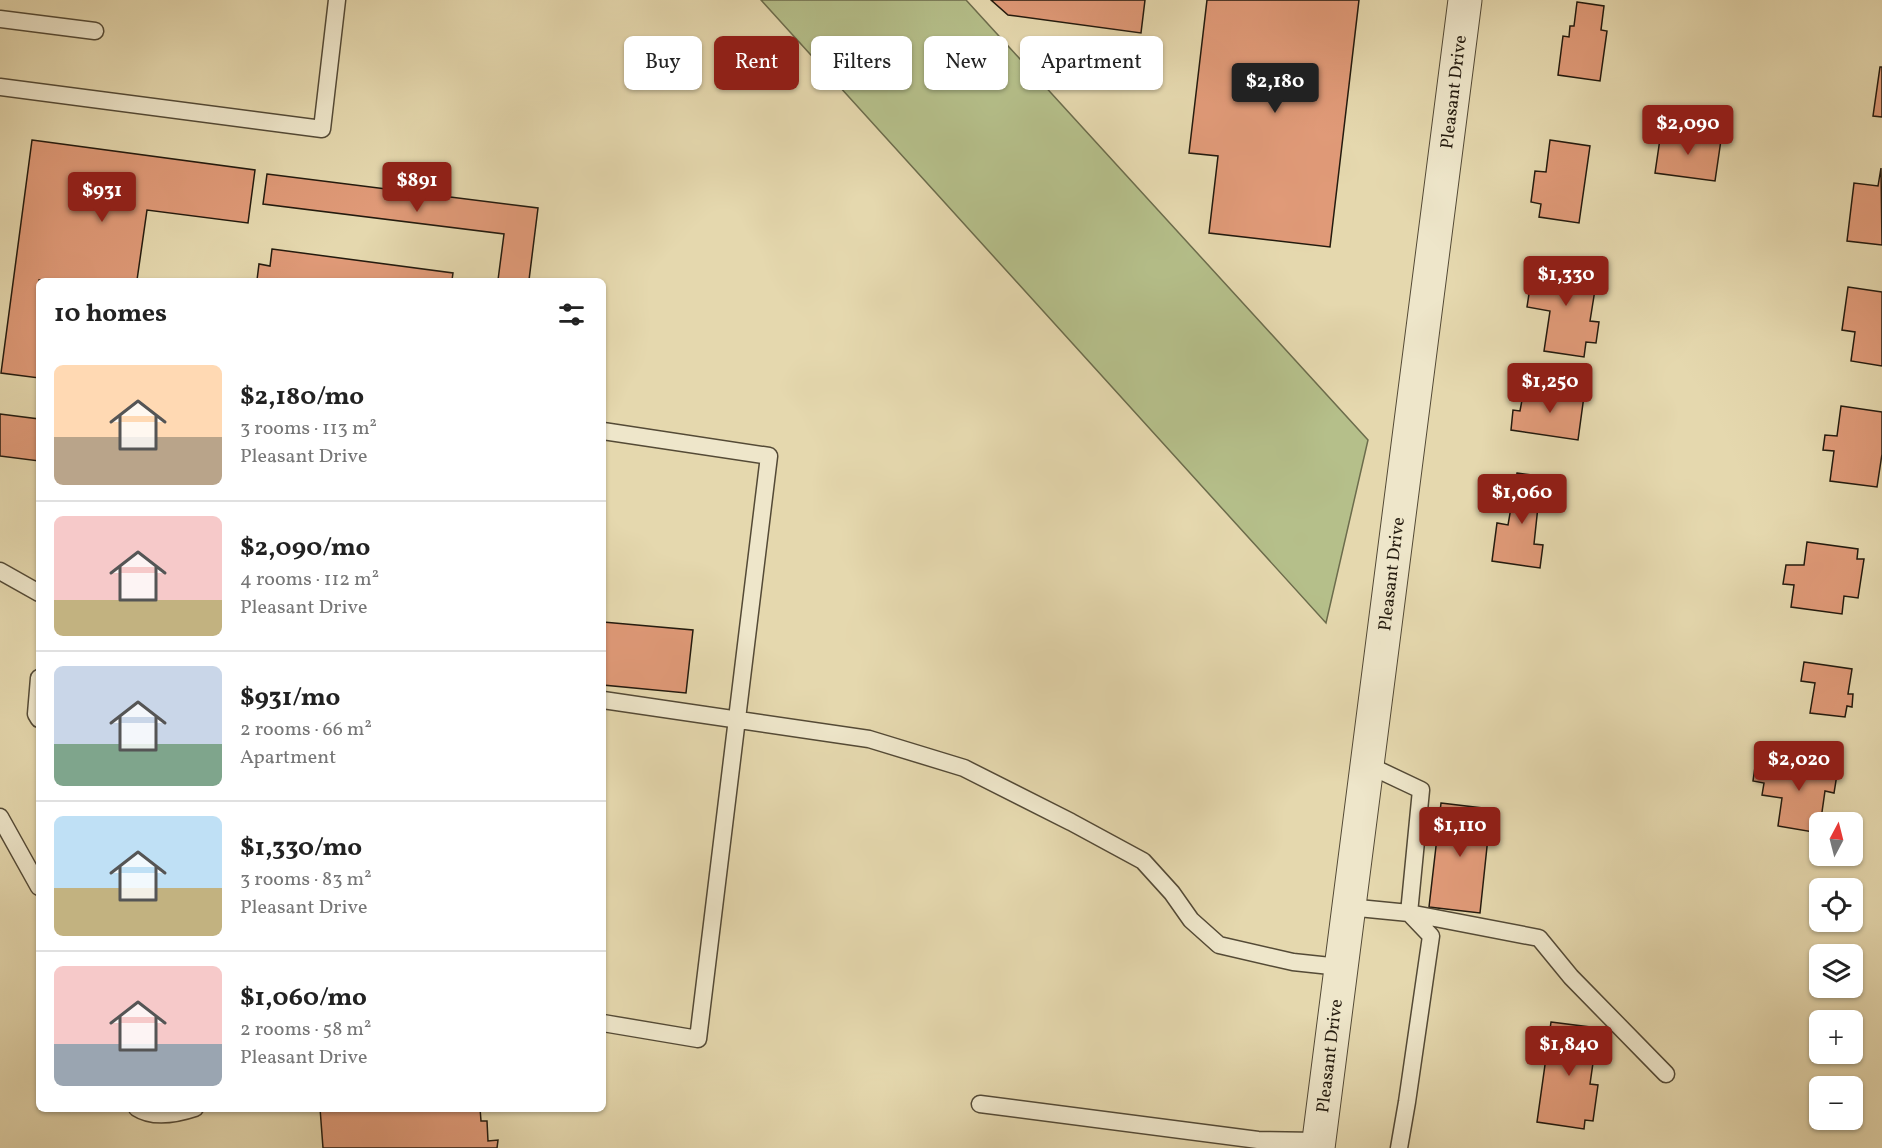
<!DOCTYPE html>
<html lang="en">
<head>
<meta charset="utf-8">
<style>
  :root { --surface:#fff; --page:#f2f2f2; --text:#222; --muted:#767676; --line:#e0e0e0; --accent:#8f2418 }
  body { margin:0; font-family:Vollkorn,serif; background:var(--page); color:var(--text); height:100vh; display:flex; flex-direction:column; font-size:22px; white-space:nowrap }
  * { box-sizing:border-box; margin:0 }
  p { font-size:20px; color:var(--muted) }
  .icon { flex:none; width:33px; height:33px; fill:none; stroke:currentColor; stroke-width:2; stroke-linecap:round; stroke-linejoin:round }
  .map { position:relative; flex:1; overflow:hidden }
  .details { position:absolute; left:36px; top:278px; width:570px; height:834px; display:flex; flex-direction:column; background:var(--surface); border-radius:9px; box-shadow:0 2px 4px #0004 }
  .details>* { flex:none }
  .guide { position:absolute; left:624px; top:36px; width:570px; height:54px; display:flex; gap:12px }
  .needle { width:39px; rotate:7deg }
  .tools { position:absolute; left:1809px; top:812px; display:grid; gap:12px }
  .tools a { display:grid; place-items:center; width:54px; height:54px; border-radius:9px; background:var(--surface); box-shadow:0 2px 4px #0004; font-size:30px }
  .price { position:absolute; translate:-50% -51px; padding:0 14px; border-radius:6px; background:var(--accent); color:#fff; font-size:20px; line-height:39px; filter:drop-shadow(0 2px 3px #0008) }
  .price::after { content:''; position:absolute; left:50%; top:36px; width:18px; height:14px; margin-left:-9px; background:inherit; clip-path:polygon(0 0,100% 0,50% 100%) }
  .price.active { background:#222; color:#fff }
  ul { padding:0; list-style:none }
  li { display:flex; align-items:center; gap:18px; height:150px; padding:0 18px }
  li+li { border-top:2px solid var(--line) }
  li span { display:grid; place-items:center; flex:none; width:168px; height:120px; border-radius:9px; color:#555 }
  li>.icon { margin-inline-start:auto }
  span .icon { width:72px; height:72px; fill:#fffc; stroke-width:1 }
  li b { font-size:26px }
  h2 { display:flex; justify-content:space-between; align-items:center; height:72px; padding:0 18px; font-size:26px }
  .tag { padding:0 21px; border-radius:9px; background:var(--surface); box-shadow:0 2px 4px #0004; font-size:21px; line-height:54px }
  .tag.active { background:var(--accent); color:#fff }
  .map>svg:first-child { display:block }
</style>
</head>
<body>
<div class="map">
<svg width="1882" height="1148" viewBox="0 0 1882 1148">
  <rect width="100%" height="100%" fill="#e5d8ae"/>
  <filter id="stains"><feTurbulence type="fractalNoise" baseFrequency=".00333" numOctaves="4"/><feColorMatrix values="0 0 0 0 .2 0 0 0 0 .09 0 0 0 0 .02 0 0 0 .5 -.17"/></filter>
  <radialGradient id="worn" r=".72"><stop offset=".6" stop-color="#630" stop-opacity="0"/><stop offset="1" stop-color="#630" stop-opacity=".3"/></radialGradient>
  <path fill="#b5bf8a" stroke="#6c6c4c" stroke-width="1.5" d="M761,0h205l402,440 -42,183z"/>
  <path fill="#e09a78" stroke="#231a0e" stroke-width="1.5" d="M991,0h154l-4,33 -133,-18z
    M1207,0h152l-29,247 -121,-14 9,-77 -29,-3z
    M1577,2l27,4 -3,24 6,1 -7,50 -42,-6 5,-39 6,1 1,-11h4z
    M1880,67h2v50l-9,-1z
    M1661,132l60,8 -6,41 -60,-8z
    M32,140l223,30 -7,53 -101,-13 -10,70h-98v98l-38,-5z
    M1550,140l40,6 -11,77 -40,-6 2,-13 -10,-2 4,-31 11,1z
    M1881,168l1,77 -35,-4 7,-58 24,3z
    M267,174l271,34 -9,72h-31l6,-46 -241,-30z
    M272,249l181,24 -1,7h-195l2,-16 11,2z
    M1541,263l57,8 -8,50 9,1 -3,21 -10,-1 -2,15 -40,-6 6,-40 -23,-4 4,-26 7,1z
    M1848,287l34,5v74l-31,-5 4,-29 -13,-2z
    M1530,388l54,8 -6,44 -67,-10 2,-20 7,1 2,-11 6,1z
    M1841,406l41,6v42l-5,33 -47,-6 4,-30 -11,-1 2,-15 12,1z
    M0,414l39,5v42l-39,-5z
    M1517,473l31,4 -3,21 -6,-1 -5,47 9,1 -3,23 -48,-7 5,-38 11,2z
    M1807,542l51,7 -1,10h7l-6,39 -14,-2 -2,18 -51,-7 3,-22 -11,-1 3,-19h18z
    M603,622l90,8 -7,63 -83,-8z
    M1804,662l48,7 -4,25h5l-1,13 -5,-1 -2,11 -35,-4 5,-30 -14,-2z
    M1781,759l57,9 -4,25 -9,-2 -6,42 -41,-7 4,-28 -20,-3 2,-12 -11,-2 2,-14 24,3z
    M1441,803l50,6 -11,104 -51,-6z
    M1551,1022l47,6 -8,56 8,1 -5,36 -8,-1 -1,9 -47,-7z
    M320,1108h160l1,13h6l1,20 10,-1 -1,8h-174z"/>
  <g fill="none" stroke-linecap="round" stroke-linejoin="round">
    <g stroke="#544a36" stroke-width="19">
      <path id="service" d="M0,19l95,12
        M0,87l322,42 15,-129
        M603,431l166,25 -71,583 -95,-16
        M0,571l39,22
        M39,678l-3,36 3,5
        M603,700l266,39 95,29 107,54 72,39 29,32 19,27 28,25 74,17 47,5
        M1366,764l55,26 -12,123 22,23 -24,166 -8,46
        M0,817l39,70
        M1348,907l61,6 130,25 32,39 95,97
        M980,1104l278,36 60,1
        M137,1108c17,11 40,6 58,0"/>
    </g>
    <g stroke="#544a36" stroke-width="35">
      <path id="tertiary" d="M1318,1148l147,-1148"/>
    </g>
    <use href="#service" stroke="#eee6ca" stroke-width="16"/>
    <use href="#tertiary" stroke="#eee6ca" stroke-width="33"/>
  </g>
  <g text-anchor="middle" stroke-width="5" stroke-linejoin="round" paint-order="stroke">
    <g font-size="18" fill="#231a0e" stroke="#eee6ca">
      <text transform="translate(1453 92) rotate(-83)" y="6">Pleasant Drive</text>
      <text transform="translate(1391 574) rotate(-83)" y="6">Pleasant Drive</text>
      <text transform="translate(1329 1056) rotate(-83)" y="6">Pleasant Drive</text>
    </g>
  </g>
  <rect width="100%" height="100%" filter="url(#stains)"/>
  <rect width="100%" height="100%" fill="url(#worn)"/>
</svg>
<div class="tools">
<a><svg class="needle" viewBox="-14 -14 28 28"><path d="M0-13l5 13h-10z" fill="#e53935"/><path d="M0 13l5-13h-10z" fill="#767676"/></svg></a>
<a><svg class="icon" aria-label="locate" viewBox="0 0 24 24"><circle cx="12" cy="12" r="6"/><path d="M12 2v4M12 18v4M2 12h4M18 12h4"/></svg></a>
<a><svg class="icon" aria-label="layers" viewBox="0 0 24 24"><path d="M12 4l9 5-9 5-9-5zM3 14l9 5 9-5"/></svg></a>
<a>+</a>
<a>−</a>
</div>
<b class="price active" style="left:1275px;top:114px">$2,180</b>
<b class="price" style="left:1688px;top:156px">$2,090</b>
<b class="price" style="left:417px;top:213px">$891</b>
<b class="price" style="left:102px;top:223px">$931</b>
<b class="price" style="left:1566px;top:307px">$1,330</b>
<b class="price" style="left:1550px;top:414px">$1,250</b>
<b class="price" style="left:1522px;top:525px">$1,060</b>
<b class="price" style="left:1799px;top:792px">$2,020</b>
<b class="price" style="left:1460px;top:858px">$1,110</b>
<b class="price" style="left:1569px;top:1077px">$1,840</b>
<div class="guide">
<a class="tag">Buy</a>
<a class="tag active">Rent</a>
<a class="tag">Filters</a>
<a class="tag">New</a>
<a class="tag">Apartment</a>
</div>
<section class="details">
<h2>10 homes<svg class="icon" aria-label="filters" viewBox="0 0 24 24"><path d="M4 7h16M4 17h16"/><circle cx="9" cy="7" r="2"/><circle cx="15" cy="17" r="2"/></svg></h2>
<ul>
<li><span style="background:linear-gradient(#ffd9b3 60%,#b9a48a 0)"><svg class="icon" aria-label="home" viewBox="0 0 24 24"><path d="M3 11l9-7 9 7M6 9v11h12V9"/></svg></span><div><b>$2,180/mo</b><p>3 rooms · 113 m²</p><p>Pleasant Drive</p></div></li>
<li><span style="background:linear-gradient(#f6c9c9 70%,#c2b280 0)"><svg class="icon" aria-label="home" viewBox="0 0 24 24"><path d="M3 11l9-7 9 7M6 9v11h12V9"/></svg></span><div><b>$2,090/mo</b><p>4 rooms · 112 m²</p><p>Pleasant Drive</p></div></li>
<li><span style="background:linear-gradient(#c9d6e8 65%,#7fa58c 0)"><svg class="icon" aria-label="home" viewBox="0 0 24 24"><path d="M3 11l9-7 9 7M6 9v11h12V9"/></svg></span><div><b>$931/mo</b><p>2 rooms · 66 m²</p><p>Apartment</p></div></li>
<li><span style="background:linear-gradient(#bfe0f5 60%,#c2b280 0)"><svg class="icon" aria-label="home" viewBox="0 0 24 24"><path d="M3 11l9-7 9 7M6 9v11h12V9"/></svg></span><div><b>$1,330/mo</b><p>3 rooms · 83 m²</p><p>Pleasant Drive</p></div></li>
<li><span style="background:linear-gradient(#f6c9c9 65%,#9aa5b1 0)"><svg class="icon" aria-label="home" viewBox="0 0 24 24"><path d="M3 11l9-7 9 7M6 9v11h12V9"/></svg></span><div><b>$1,060/mo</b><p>2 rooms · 58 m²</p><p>Pleasant Drive</p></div></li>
</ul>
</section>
</div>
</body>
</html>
